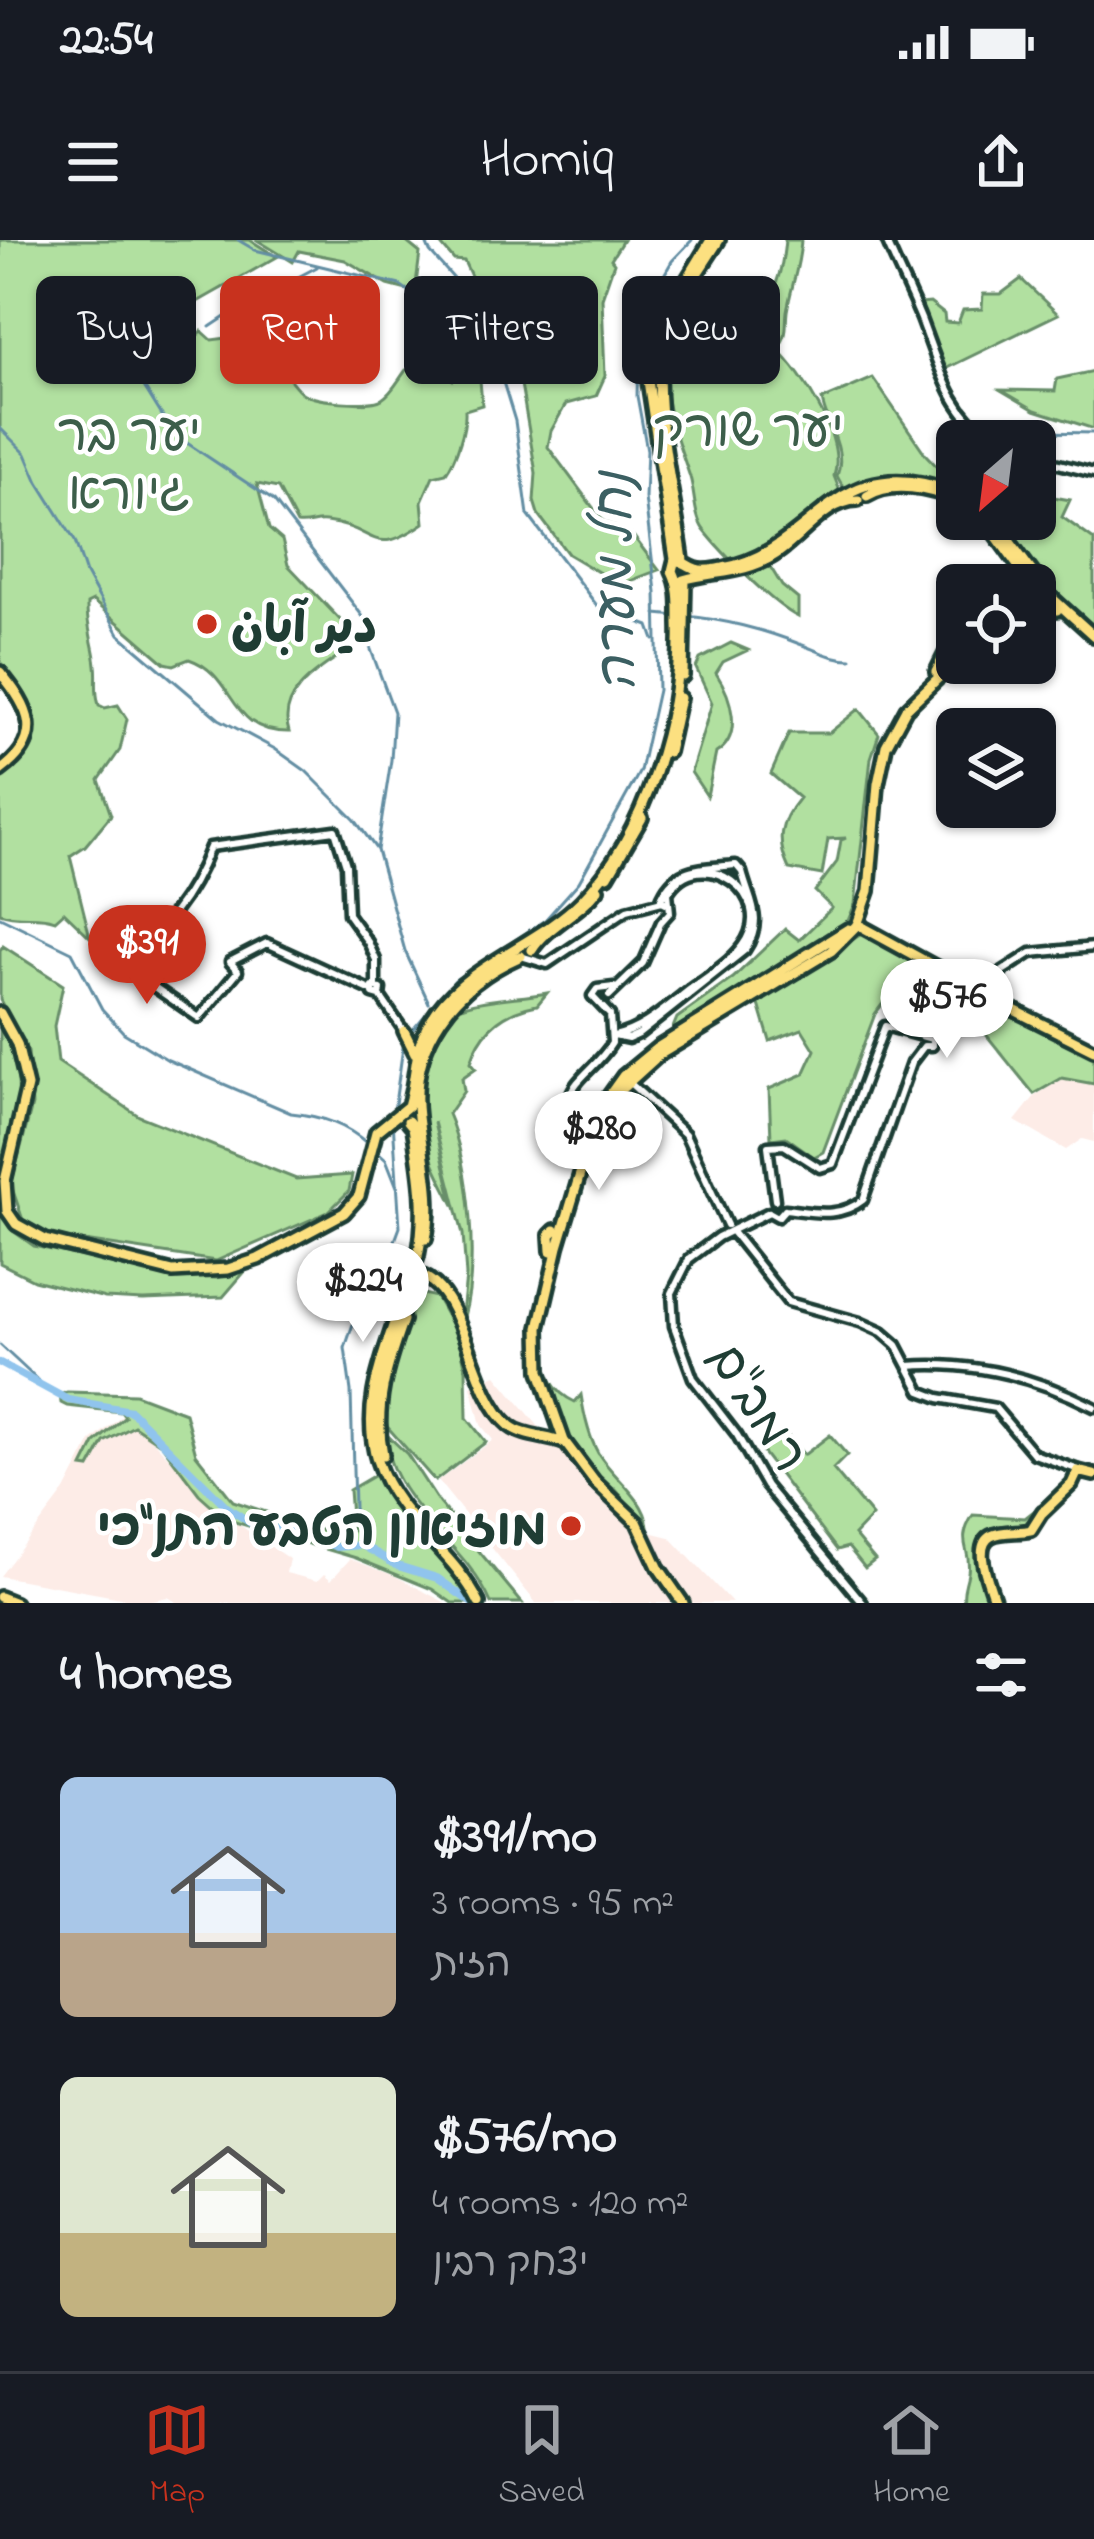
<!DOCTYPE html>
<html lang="en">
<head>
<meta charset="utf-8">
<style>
  :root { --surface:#171b24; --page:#242831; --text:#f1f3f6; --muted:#9ea1a6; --line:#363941; --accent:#c8321e }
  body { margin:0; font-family:"Indie Flower","Playpen Sans Arabic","Playpen Sans Hebrew",sans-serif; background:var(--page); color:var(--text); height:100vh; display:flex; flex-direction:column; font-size:45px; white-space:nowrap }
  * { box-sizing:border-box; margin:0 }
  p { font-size:39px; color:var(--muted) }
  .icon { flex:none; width:66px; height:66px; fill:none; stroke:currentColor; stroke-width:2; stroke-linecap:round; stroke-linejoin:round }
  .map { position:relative; height:1363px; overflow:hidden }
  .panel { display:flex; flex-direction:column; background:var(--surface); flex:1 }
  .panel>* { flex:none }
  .hud { position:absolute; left:36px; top:36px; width:1023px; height:108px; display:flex; gap:24px }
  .needle { width:78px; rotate:208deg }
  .fabs { position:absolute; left:936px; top:180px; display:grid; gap:24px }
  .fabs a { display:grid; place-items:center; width:120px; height:120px; border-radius:18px; background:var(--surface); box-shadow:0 3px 9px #0004; font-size:60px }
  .price { position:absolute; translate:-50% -102px; padding:0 27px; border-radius:42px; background:#fff; color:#222; font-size:39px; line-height:78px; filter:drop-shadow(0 3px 6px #0008) }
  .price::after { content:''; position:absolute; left:50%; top:72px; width:36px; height:27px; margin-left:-18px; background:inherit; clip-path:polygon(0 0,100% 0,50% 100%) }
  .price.current { background:var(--accent); color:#fff }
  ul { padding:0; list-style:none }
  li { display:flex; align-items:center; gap:36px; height:300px; padding:0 60px }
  li span { display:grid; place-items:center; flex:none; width:336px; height:240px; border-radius:18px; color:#555 }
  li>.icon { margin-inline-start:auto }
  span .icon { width:144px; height:144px; fill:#fffc; stroke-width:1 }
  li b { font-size:51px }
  h2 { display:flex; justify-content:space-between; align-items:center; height:144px; padding:0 60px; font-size:51px }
  .chip { padding:0 42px; border-radius:18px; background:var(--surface); box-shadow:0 3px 9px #0004; font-size:42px; line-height:108px }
  .chip.current { background:var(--accent); color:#fff }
  .status { display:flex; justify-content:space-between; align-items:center; height:84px; padding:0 60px; background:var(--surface); direction:ltr }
  .status svg { height:33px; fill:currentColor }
  header { display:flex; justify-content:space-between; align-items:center; height:156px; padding:0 60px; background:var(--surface); font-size:54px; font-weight:600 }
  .tab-bar { display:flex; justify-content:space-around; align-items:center; height:168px; border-top:3px solid var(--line); background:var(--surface); font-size:33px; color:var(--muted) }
  .tab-bar a { display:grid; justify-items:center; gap:6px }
  .tab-bar .current { color:var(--accent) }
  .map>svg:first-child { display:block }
</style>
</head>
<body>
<div class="status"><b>22:54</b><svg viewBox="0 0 49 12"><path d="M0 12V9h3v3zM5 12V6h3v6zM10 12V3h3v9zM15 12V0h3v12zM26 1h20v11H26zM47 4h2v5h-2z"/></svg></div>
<header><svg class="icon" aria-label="menu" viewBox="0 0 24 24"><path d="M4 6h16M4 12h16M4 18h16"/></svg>Homiq<svg class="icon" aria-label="share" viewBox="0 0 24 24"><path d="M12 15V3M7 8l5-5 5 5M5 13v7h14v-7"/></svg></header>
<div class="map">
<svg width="1094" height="1363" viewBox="0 0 1094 1363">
  <rect width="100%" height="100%" fill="#fff"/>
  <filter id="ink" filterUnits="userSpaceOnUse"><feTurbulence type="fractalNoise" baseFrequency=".00833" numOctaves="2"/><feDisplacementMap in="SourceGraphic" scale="24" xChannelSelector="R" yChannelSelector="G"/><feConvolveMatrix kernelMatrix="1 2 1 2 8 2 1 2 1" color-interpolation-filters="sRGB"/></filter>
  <g filter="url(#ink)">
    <path fill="#fdece7" d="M1062,839l32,6v57l-12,-3 -16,11 -51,-29 20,-25z
      M496,1135l54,65 15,9 63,66 51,88h-143l-98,-122 55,-41 -12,-15 -10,-39z
      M126,1173l96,100 67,46 -3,14 31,8 7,-7 7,6 19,-21 45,17 51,27h-268l-10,-6 -25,5 -143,-26 65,-85 26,-50z
      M646,1291l24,6 62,66h-44l-31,-43z"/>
    <path fill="#b1e0a0" stroke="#688e6a" stroke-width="3" d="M0,0h250l27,17 -101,57 -10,20 9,-1 3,-4 12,14 12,-12 10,9 22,-3 29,-12c11,5 12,12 13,23l-9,11c18,8 20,20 34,33 10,10 71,14 81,7 10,-6 17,-20 24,-29 28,-1 20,-9 47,10l11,-13 16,13 2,25 -17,5c1,18 -8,47 -19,63l-13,3 -11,25 2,22c-53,37 -46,5 -98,-1 -11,-2 -17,4 -29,2l-19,-36 -21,-4 12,45 13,11 6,25 55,58 -4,33c-26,17 -61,40 -50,76 -62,1 -52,-57 -100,-73l-15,6 -9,-2 -72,-62 -6,3c-1,22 7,40 9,61 2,13 -2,24 3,40l6,3 13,-3 9,14 -7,31 -21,30 12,35 -26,31 -15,10 20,81 -26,-25 -9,8c-16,-7 -37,0 -55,-7v-137c60,-28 31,-78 0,-114z
      M257,0h147l16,13 -5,39 -27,-7 -43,-25 -46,-9 -6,11z
      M437,0h186l-12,19 3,4 -12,35 3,78 -9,20 -30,8 -15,27 -3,16 55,74 31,16 25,33 -39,15 -52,-31 -30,-40 -4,-13 2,-28 -15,-89 -57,-123 -10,-1z
      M785,0h16c-1,25 -10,47 -14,71 -2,16 2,24 -10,38 26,25 69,90 57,127l6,15 -80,59 22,36 16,13v18c-25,-12 -76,-64 -94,-87 -10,-13 -9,-37 -14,-53 -15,-45 -45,-116 -8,-158 29,-34 93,38 103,-79z
      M1021,39l37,35 -115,56 -23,-66 10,-1 14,11 1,8 13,1 5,-13 19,-1 1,-15h18z
      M1094,131v58l-59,-19 -34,-20 54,1 2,-12z
      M873,138l53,77 31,32 -57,-12 -56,14 -7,-13c10,-26 -10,-50 -15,-76z
      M1048,256l22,4 -8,17 32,23v92l-44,-44 -52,-69h37v-8l10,1z
      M731,403l17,7 -25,12 -7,11c15,23 28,63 0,80l-9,43 -16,-24 21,-69 -16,-35 4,-9z
      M859,469l20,25 -8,24 -16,146 -8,19 -175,107 5,-12 56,-40 52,-49 14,11 33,-32 -17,-17 22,-29 4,-22 5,-2 -18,1 -6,36 -33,-6c-13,-28 -10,-47 10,-71l-28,-24 18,-41h40z
      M863,693l52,28 -40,53 -52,138 -9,5 -28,-20 -15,2 -2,-50 35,-15 11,-24 -13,-21 -32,12 -12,-40z
      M3,706l60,39 -9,41 4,36 81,54 157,63 56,-4 -3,16 -21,21 -112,49 -158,-24 -33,-11 -14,-41 21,-80 -4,-53 -28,-52v-50z
      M547,753l-10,12c-34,6 -56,24 -66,57l5,6 -14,10 2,13 -16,23c21,47 33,162 13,211l5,-49 -3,-42 -29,-112 20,83c-9,-19 -21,-39 -27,-59 -11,-39 -10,-124 37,-140 25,-8 57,-8 83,-13z
      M987,758l107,56v30l-32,-6 -28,16 -66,-82z
      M0,783c31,62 17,90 0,153z
      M0,967l13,24 21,15 136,30 46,2 32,-10 -25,29 -80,3 -38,-2 -71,-18 -34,-17z
      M561,1007h4c-11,44 -48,129 10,155l6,-7c3,20 7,40 17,58 15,25 46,43 50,73l-33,-37 -4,2c-46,-37 -77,-111 -68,-170 4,-25 12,-50 18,-74z
      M419,1053l17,4 23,41 7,32 1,48 19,24 -51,39 -51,-58 6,-57z
      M67,1152l68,2 50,19 11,41 37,47 104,35 15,-5 -3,-41 31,-18 96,131h-24l-20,-14 -76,-31 -128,-38 -29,-26 -37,-49 -28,-19 -30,16 -14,26 -7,-1 12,-24 30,-26 -4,-5 -54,-6 -6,-3 -1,-8z
      M784,1191l20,24 26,-20 17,20 -14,14 39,47 -18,19 21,25 -10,8 -17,-21 -11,3 -77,-101z
      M385,1193l22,21 32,49 83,100h-31c-26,-62 -103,-99 -106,-170z
      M1044,1263l-22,24 -32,5 -8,7 -5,14 14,50h-27c-2,-13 2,-18 4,-30 4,-26 -13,-29 5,-58l52,3z"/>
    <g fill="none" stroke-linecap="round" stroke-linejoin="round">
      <path stroke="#638ea3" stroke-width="3" d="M238,0l17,10 145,35 49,34 43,46
        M425,0l5,12 33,37 40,93 12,39 13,94 70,92 51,19 5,14
        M111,82l9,26 41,66 20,25 93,62 90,117 6,29 24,65 -3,48 -14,90
        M210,87l33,-22 23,-6 15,-13 36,-19
        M1010,178l30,14 54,1
        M0,188l26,26 12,28 37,59 11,33 33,60 100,85 56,30 31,22 49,49 22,30 28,101 24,52
        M656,374l21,2
        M686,376c35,3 79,14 111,27 20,7 33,16 54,16
        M0,677l72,35 30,57 22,24 44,27 123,53c30,3 54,11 77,31
        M394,871l10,-71 51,-60 90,-60 34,-38 61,-111 18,-81 -2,-98 -11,-94 2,-48 -10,-54 2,-77 33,-58 20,-21
        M376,910l10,9 11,28
        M0,1105l44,41
        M367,1307l-13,-39 -3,-117 -6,-43 9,-27 20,-23 26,-71 -7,-107"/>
      <path stroke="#90c4ed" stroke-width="8" d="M0,1123l68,37 63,11 96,96 25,17 44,8 41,15 25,-2 36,21 39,12 35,25"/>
      <g stroke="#1f3d34" stroke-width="15">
        <path id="minor" d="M886,0c11,27 24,52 35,79 18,47 28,92 72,122
          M1035,218l59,15
          M660,661c14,-37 42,-32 76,-36l6,7
          M524,717l23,7 80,-54 35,-9 6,3
          M984,743l47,-30 63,-6
          M373,747l8,2 -1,7 -7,-2z
          M372,751l-105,-48 -37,19 8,9 -39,47 -81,-56c46,-29 73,-65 92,-115l125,-17 11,35 2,49 20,28 8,18v26
          M380,756l24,35
          M609,756l34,-33 18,-41 9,-10 -2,-19c32,-53 112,3 74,53 -14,19 -39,33 -57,47 -23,18 -43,37 -71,43
          M614,796l14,3 11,-5 106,-84c20,-31 5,-47 -3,-78
          M631,844l54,50 42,91
          M583,894c-36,-46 7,-55 29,-91l-2,-28 -18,-19 5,-7 17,-2
          M775,960l-7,-54 16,-1 36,23 13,-4 52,-138 47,13
          M785,969c28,3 54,10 78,-9l48,-137 13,-17h8v-7l46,-47
          M769,972l-51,25 -29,22 -17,34 2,33 19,52 44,57 29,51 97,117
          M769,972l9,5 7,-8
          M733,993l55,69 72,20 22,10 15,13 24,46 18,7 56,10 39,46 45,16
          M908,1126c66,-5 127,11 186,41"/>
      </g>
      <g stroke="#1f3d34" stroke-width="18">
        <path id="major" d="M867,256c26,-16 63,-7 90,4
          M984,279l48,66
          M993,279l57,77 44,40
          M680,321c5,2 10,6 16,8 8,3 19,0 27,-1 96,-18 108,-123 234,-75
          M683,321c-7,-62 -38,-176 -16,-232 12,-32 34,-60 52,-89
          M683,340c31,-9 61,-6 90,-24 27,-16 52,-56 85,-56
          M1035,359l22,11
          M0,432c30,36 46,66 0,99
          M936,432l10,-20 11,3
          M683,436l2,-96
          M668,512l12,-54
          M608,636l34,-58
          M857,684l121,66
          M532,710c16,-25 48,-37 66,-61
          M992,748l-10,-5 -4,9 116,58
          M0,773l17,31 10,42 -22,95 2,30 9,13 29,16 128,32 55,-3 30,-10 86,-46 15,-17 17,-64 32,-26
          M404,791l11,22
          M408,866c11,-37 3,-59 29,-95 36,-49 101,-67 144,-110 65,-66 101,-187 98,-278 0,-19 1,-36 -7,-52l3,-12 -28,-185 13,-50 51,-84
          M408,881l5,6c7,44 14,85 5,129 -2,9 -8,17 -11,25 -15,59 -49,116 -30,179 18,58 76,90 102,143
          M588,885l35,-49 34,-28 191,-119
          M426,999c8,-42 -3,-81 -8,-122 -9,-74 36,-132 103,-161
          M551,1011l-1,-16 5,-5
          M412,1033c54,7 56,118 98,153 14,11 38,10 54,17
          M383,1215c-10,-48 4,-90 20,-135
          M1041,1274l31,-30 6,-13 16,4
          M0,1357l15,6
          M683,1363l-25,-36 -21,-45 -43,-41 -30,-40 -13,-37 -11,-33 -1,-43 19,-81 32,-106 25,-46 44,-40 172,-104 26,-26 12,-34 9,-107 8,-38 20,-37 51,-49
          M995,1363c-4,-17 -24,-56 -4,-67 11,-6 29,-3 40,-6l12,-19"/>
      </g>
      <use href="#minor" stroke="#fff" stroke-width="6"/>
      <use href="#major" stroke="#fce080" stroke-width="9"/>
    </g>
  </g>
  <g fill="#c8321e" stroke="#fff" stroke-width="4.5">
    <circle cx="207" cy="384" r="12"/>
    <circle cx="571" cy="1286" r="12"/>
  </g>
  <g text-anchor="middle" stroke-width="9" stroke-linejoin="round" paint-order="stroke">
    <g font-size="51" fill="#3c5e4a" stroke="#fff">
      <text x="748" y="205">יער שורק</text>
      <text x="129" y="209">יער בר<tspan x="129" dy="59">גיורא</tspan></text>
    </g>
    <g font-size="51" font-weight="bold" fill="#1f3d34" stroke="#fff" text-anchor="start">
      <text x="231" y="402">دير آبان</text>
      <text x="547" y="1304" text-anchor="end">מוזיאון הטבע התנ"כי</text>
    </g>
    <g font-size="51" fill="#1f3d34" stroke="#fff">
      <text transform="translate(760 1166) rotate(58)" y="18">רמב"ם</text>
    </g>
    <g font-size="54" font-style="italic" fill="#3b5f62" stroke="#fff">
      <text transform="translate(613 342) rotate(-91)" y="19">נחל מערה</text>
    </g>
  </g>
</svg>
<div class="fabs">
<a><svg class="needle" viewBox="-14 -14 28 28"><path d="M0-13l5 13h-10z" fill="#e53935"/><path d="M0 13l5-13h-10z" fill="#9ea1a6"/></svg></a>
<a><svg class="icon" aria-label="locate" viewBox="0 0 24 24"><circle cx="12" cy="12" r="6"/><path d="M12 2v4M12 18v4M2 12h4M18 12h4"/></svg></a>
<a><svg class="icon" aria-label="layers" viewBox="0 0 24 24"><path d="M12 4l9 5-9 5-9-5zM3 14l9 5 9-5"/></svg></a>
</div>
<b class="price current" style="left:147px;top:767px">$391</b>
<b class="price" style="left:947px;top:821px">$576</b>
<b class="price" style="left:599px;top:953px">$280</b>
<b class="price" style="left:363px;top:1105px">$224</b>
<div class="hud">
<a class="chip">Buy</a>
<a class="chip current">Rent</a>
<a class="chip">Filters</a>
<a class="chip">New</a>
</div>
</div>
<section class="panel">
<h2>4 homes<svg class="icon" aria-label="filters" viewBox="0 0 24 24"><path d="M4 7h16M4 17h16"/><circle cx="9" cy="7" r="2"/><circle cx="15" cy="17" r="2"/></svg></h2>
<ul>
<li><span style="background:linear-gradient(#a9c7e8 65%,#b9a48a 0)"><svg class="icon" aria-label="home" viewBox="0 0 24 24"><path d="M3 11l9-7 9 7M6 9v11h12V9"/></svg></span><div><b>$391/mo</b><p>3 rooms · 95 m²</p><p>הזית</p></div></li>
<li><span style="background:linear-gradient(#dfe7d0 65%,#c2b280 0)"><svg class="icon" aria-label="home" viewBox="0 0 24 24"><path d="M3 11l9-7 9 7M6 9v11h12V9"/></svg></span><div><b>$576/mo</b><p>4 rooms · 120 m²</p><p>יצחק רבין</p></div></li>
</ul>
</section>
<nav class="tab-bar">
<a class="current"><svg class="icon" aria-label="map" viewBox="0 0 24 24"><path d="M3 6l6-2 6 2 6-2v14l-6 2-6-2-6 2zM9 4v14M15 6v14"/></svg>Map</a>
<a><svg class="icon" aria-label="saved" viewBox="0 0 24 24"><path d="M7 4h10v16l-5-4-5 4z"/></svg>Saved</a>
<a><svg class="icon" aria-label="home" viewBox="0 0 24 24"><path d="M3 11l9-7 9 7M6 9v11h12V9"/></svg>Home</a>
</nav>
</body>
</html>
